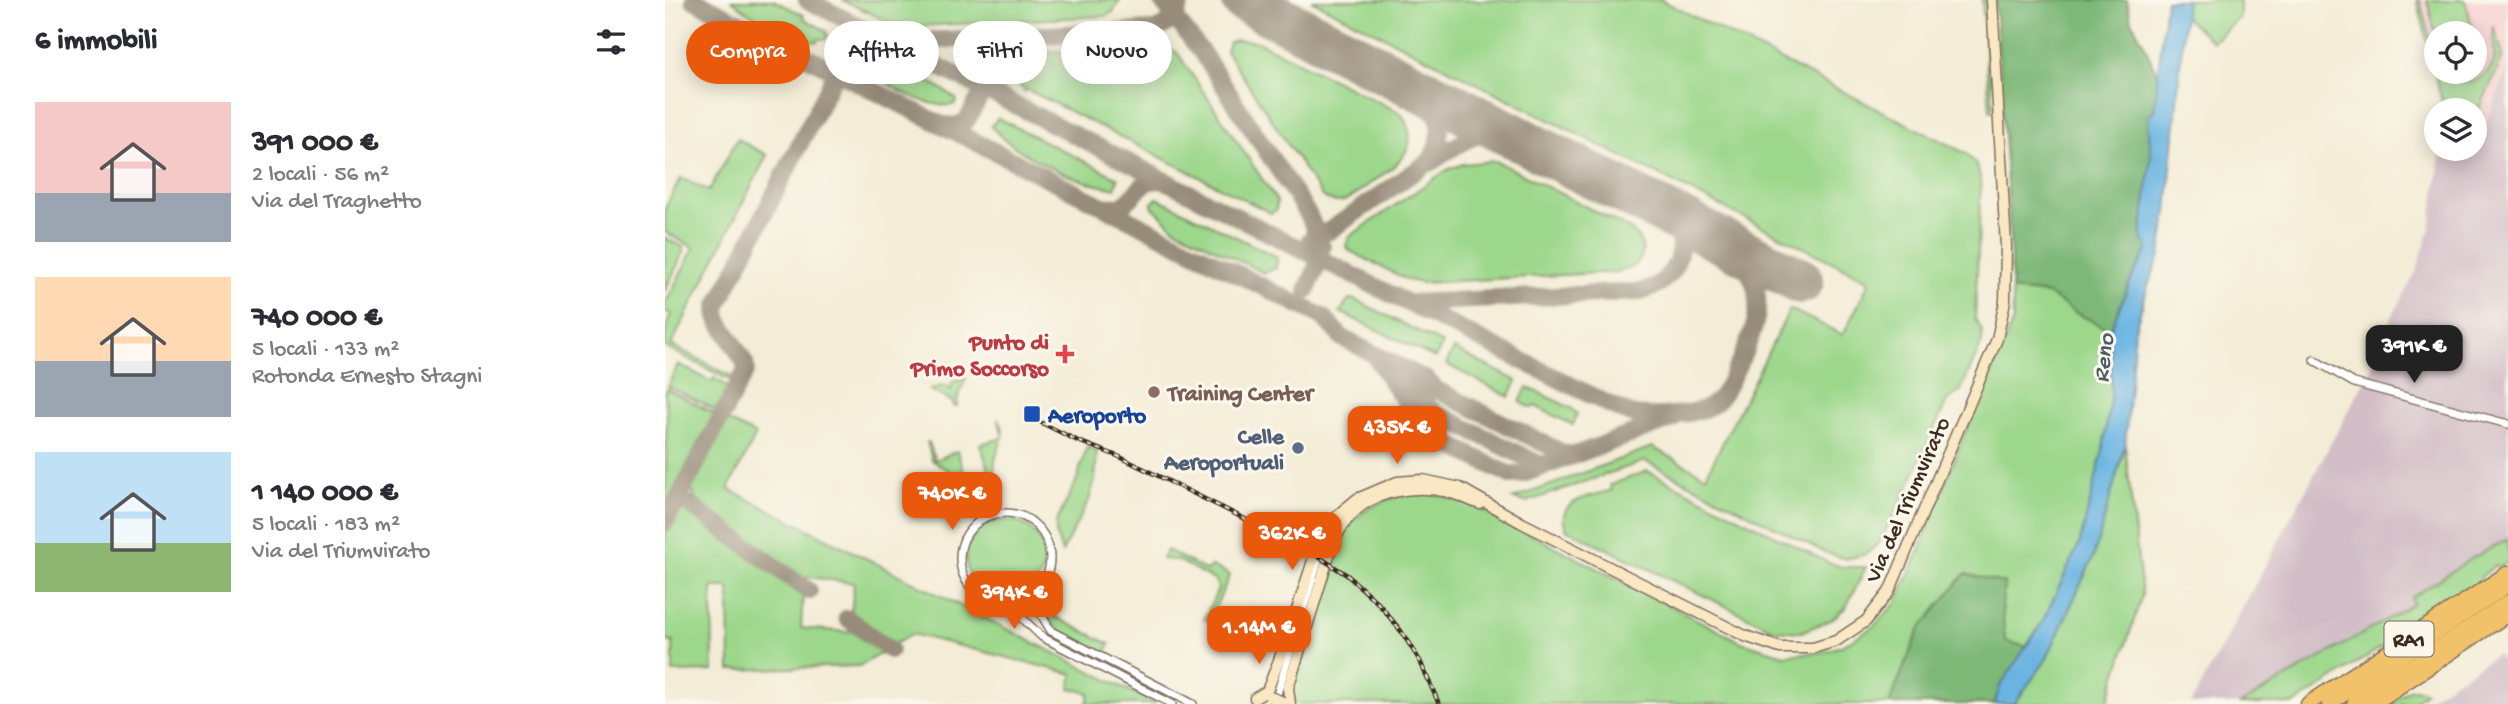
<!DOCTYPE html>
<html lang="it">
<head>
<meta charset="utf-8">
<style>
  :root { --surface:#fff; --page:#f2f2f3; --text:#2b2b33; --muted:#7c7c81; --accent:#ea580c }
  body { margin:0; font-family:"Gochi Hand",sans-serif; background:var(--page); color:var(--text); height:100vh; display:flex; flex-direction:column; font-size:26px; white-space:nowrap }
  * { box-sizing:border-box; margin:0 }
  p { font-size:23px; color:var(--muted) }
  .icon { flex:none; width:38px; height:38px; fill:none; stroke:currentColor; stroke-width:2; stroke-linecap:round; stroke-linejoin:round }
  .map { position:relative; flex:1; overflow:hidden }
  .side { display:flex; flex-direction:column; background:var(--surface); width:665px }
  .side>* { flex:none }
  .guide { position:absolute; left:21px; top:21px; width:665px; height:63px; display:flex; gap:14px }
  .buttons { position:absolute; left:1759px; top:21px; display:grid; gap:14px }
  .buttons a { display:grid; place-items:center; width:63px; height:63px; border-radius:50%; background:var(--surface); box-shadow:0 4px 18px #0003; font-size:35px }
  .price { position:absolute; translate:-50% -60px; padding:0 16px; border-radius:14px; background:var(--accent); color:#fff; font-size:23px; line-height:46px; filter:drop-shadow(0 2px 4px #0008) }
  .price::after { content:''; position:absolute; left:50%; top:42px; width:21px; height:16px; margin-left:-10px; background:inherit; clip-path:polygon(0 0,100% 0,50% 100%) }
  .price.on { background:#222; color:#fff }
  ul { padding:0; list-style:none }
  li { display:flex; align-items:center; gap:21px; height:175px; padding:0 35px }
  li span { display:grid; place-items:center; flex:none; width:196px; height:140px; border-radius:0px; color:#555 }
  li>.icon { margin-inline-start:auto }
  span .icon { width:84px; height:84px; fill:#fffc; stroke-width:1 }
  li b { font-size:30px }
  h2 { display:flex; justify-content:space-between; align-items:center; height:84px; padding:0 35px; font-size:30px }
  .chip { padding:0 24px; border-radius:32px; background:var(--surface); box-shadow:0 4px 18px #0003; font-size:24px; line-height:63px }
  .chip.on { background:var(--accent); color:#fff }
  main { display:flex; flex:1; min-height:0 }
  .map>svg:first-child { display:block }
</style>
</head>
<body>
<main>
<section class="side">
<h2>6 immobili<svg class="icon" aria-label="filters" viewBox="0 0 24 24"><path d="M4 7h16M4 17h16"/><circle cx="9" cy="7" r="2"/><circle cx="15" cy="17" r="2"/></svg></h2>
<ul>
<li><span style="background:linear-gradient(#f6c9c9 65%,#9aa5b1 0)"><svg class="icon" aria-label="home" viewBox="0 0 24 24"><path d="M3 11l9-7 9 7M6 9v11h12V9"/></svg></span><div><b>391 000 €</b><p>2 locali · 56 m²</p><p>Via del Traghetto</p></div></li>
<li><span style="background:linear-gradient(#ffd9b3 60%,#9aa5b1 0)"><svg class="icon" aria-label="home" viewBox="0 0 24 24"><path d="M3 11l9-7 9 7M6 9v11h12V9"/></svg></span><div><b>740 000 €</b><p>5 locali · 133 m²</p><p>Rotonda Ernesto Stagni</p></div></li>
<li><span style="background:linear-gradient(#bfe0f5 65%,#8fb573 0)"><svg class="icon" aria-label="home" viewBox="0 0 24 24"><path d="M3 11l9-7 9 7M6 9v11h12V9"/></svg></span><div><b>1 140 000 €</b><p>5 locali · 183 m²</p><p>Via del Triumvirato</p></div></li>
</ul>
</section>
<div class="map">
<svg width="1843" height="704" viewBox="0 0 1843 704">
  <rect width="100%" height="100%" fill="#fbf7ec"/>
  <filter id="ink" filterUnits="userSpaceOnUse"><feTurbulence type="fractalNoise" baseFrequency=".0143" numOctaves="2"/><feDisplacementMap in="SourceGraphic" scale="14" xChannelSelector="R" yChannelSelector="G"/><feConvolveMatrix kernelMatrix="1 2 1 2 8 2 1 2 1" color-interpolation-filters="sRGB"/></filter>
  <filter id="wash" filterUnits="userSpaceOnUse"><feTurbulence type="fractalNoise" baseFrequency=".00686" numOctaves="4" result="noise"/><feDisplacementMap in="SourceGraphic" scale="28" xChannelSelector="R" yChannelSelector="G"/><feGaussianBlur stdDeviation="1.57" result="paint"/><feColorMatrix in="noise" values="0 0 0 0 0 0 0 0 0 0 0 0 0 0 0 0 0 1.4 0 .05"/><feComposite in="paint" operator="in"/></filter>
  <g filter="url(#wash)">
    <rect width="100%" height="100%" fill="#f3ecd6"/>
    <path fill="#f7cfd1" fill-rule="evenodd" d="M1752,0h91v68l-33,76v-34h-31zM1771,33h39v39h-39z"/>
    <path fill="#d2bdc6" d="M1843,68v471l-36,19 -61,40 3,4 -21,14 -152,88h-50l190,-354 -3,-7 38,-71 14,-43 12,-80h21l8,4 4,-4z
      M1832,654l4,7 5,-1 2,4v40h-88z"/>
    <path fill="#9cd78b" stroke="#6c8054" stroke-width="2" d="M67,0h41l31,15 -1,3 22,12 3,5 -2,4h-8l-1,3c-31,-6 -62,-22 -85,-42z
      M177,0h278l-7,12 -7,4 -188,10 -27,-3z
      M646,0h350l304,153 10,10 6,16 -6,140 7,11v12l-21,48 -14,11 -38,84 -30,58 -13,11 -20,5 -22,-7 -179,-91 -119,41 -13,-3 139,-52 54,29 84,-167 53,26 27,-54z
      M1317,0h5l6,111h-3z
      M1521,0h54v17l-27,25 -29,-26z
      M1752,0h3l16,62v10c9,0 15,8 25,10 8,1 15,-1 22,-6 21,-15 6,-35 11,-49l7,21 1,11 -27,59v-8h-31z
      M1762,0h38l9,33h-38v4z
      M570,40l21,1 145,72c23,35 -4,52 -30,70 -9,6 -19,16 -28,18 -8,3 -15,-1 -21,-5l-96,-145 3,-9z
      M488,45l14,1 11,8 99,147 -1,9 -5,3 -245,-124 -1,3c-14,-13 -6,-31 8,-39z
      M208,62c24,2 66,22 84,38l-1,4c-24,7 -70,-17 -85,-35z
      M333,118l120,60 -3,10c-35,-3 -102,-35 -124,-62z
      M72,139l30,16 -96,190 66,34 -2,4 -70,-36c0,-15 0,-18 6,-33l-6,-3v-7l29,-56 -29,-16v-24l16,-30 28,13z
      M831,161l134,68c22,19 13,38 -13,43l-195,11 -15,-3 -57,-29 -4,-5 3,-9 98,-67 16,-6z
      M492,198l120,59 -1,11 -12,5 -90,-45 -22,-22v-3z
      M0,238l17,8 2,5 -19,40z
      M1347,290l36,4 28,19 34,17c0,22 3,43 1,65 -5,48 -16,100 -31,147 -12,35 -33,74 -53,105l-22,-6 -3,-36 2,-22 -39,-9 -46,56 -30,74h-592l-4,-4 -3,-13 46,-143c20,-37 59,-55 101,-49 14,2 29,9 42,13l262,134 43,13 39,-3 18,-6 32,-19 23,-24 24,-53 43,-112 50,-117z
      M684,299l7,1 87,44 -8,14 -95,-46z
      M789,349l63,32 -8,16 -63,-33z
      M13,364l34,18 2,-4 17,11 -12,23 -51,-26z
      M301,378l-9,21v7l-2,1 -4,-6 -21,-11 14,-5 7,5 1,-8z
      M862,387l44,21 6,6 -4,11 -38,-19 -3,2 -12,-6z
      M2,389l50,26 -52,95 2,-96 -2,-21z
      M333,418c12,16 -1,26 -3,44 -2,9 1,20 1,28l-16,-46 23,-6z
      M61,420l30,15 -28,54 428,215h-69l2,-11 -19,-5 3,-14 -161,-40 -19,11 -42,-31 3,-31 -46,-6 -4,3 -109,-80 -4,-15z
      M262,442h2l6,18 22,-9 15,47 -15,-22 -25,-16z
      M1460,445l17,150 -35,109h-93l32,-44 48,-105z
      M422,447l10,4 -2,28 -6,21 -27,52 -6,-18v-11l20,-41z
      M982,471l180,91 15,5h24l-20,40 -15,13 -30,12 -26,-2 -209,-101c-12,-30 25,-32 46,-39l-2,-5z
      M22,510l116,84 -2,34 47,4 3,-3 32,23 -24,14 -129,4 -1,-83h-17l1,84 -40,1v-30l-8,-1v-108l11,-22z
      M301 559a39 39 0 1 1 78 0a39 39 0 1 1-78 0Z
      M1843,539v23l-10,6 -3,-2 -13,10 -3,7 -161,106 -24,15h-53l152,-88 20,-13 -2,-5 61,-40z
      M502,550l40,21 5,-5 18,9 -21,46 -5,-2 14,-30 -2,-8 -38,-21 -16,-1z
      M390,586l-9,20 3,8 61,30 -5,10c-28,-14 -81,-28 -50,-68z
      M1746,689l12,1 2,3 -15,11h-23z"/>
    <path fill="#7db877" stroke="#5c714a" stroke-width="2" d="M1330,0h132l4,20 12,22 15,35 -4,33 -6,7 3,40 -10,79 7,13 -15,26 -23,55 -34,-17 -28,-19 -36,-4c-3,-97 -11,-193 -17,-290z
      M1300,574l39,9 -2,22 3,36 22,6 -28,41 -4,16h-106l30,-74z"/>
    <path fill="#69b4e2" stroke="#526f80" stroke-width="2" d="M1501,0h20l-19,212 -7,43 -12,31 -13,43 -10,116 -31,110 -48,105 -32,44h-19l4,-16 44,-67 37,-79 23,-93 8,-55 -1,-64 23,-55 15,-26 -7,-13 10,-79 -3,-40 6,-7z"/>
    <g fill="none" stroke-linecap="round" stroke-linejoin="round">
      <path stroke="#978b7a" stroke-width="18" d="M29,0l629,317 19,21 85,42 10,10 128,64h11
        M142,0l803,405c8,4 16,8 25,10 18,3 60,0 75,-9 14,-8 20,-25 27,-39 27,-52 33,-87 -18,-128
        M496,0l42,54 106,162 9,21 1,20
        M232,42l257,-12c15,-4 24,-15 27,-30
        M277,125l16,1 9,-6 38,-69 4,-5 16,-8
        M765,163c27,-18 50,-38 84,-27
        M439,206c34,7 28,-32 62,-25
        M645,240l19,-9 101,-70c17,-28 11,-57 -16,-75
        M642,290l9,-21 6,-22
        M748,303l225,-11c41,-6 59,-59 21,-83
        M709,355l51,77 85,43 13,-1 150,-55
        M740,371l23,35 8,7 103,51h11
        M11,503l9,-1 5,3 119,86
        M0,523l81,-153 -1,-7 -27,-44 -1,-12 131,-258
        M182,618l43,32"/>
      <path stroke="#978b7a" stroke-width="46" d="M579,0l557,281"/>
    </g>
  </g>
  <g filter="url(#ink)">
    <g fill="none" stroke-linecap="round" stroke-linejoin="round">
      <g stroke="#7b6e5e" stroke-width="10">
        <path id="street" d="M1649,360l40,23 154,41
          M295 558a45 45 0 1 1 90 0a45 45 0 1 1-90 0Z
          M659,548l14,-22
          M374,588l3,28 9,15 142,73
          M337,603l17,12 23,22 130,67
          M609,704l49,-159"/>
      </g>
      <g stroke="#7b6e5e" stroke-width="13">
        <path id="secondary" d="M590,698l12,-7 22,-57 31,-95 20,-26 17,-14 40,-17 26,-2 37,8 62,35 223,113 35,12h33l23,-7 30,-20 23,-29 108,-253 8,-38 1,-55 -14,-246
          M625,704l-2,-16 42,-136c5,-14 11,-27 22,-38 22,-23 62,-29 92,-23 13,3 25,9 36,13"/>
      </g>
      <g stroke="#7b6e5e" stroke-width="17">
        <path id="highway" d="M1643,704l200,-131
          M1664,704l179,-119
          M1689,704l154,-102
          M1708,704l135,-90"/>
      </g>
      <use href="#street" stroke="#fff" stroke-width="7"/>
      <use href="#secondary" stroke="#fae7c3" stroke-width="10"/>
      <use href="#highway" stroke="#f2c26a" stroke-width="14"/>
      <g stroke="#3b2a1e" stroke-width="4.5">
        <path id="rail" d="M369,419l44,22 42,16 117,58 82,42 28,18 31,28 23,28 19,30 19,43"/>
      </g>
      <use href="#rail" stroke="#fbf7ec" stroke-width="2" stroke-dasharray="5" stroke-linecap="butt"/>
      <g stroke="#7b6e5e" stroke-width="13" stroke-linecap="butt">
        <path id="secondary-bridge" d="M605,697l13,5"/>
      </g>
      <use href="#secondary-bridge" stroke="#fae7c3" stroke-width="10"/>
    </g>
  </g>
  <path fill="#e0444e" stroke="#fbf7ec" stroke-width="2.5" d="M396.5 343.5h7v7h7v7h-7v7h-7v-7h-7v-7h7z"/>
  <circle fill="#8d6e63" stroke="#fbf7ec" stroke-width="2.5" cx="489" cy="392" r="7"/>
  <rect fill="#1a4fb4" stroke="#fbf7ec" stroke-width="2.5" x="358" y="405" width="18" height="18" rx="3.5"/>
  <circle fill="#5c6f8a" stroke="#fbf7ec" stroke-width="2.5" cx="633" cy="448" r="7"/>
  <g text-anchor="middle" stroke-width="6" stroke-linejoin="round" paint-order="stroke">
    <rect fill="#fbf7ec" stroke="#75685c" stroke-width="2" x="1719.5" y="621.5" width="49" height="35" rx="5"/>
    <g font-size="21" font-weight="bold" fill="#3b2a1e">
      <text x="1744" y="646">RA1</text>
    </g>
    <g font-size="23" font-weight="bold" fill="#be3a42" stroke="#fbf7ec" text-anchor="end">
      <text x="384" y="349">Punto di<tspan x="384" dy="26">Primo Soccorso</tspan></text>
    </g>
    <g font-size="23" font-weight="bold" fill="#785e54" stroke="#fbf7ec" text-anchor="start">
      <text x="503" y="400">Training Center</text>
    </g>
    <g font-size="23" font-weight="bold" fill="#164399" stroke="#fbf7ec" text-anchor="start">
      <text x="383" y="422">Aeroporto</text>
    </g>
    <g font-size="23" font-weight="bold" fill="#4e5e75" stroke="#fbf7ec" text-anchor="end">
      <text x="619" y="443">Celle<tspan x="619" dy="26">Aeroportuali</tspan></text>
    </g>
    <g font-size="23" fill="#3b2a1e" stroke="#fbf7ec">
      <text transform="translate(1241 499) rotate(-66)" y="8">Via del Triumvirato</text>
    </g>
    <g font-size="24" font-style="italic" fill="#4b5a63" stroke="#fbf7ec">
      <text transform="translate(1437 358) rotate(-83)" y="8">Reno</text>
    </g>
  </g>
</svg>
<div class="buttons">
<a><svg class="icon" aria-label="locate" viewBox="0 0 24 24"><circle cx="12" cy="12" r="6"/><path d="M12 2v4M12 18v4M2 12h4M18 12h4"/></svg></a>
<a><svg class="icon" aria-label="layers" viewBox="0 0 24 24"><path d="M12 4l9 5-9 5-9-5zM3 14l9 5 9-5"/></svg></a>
</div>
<b class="price on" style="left:1749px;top:385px">391K €</b>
<b class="price" style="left:732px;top:466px">435K €</b>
<b class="price" style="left:287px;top:532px">740K €</b>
<b class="price" style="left:627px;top:572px">362K €</b>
<b class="price" style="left:349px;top:631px">394K €</b>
<b class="price" style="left:594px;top:666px">1.14M €</b>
<div class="guide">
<a class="chip on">Compra</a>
<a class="chip">Affitta</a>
<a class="chip">Filtri</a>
<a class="chip">Nuovo</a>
</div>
</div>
</main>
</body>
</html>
